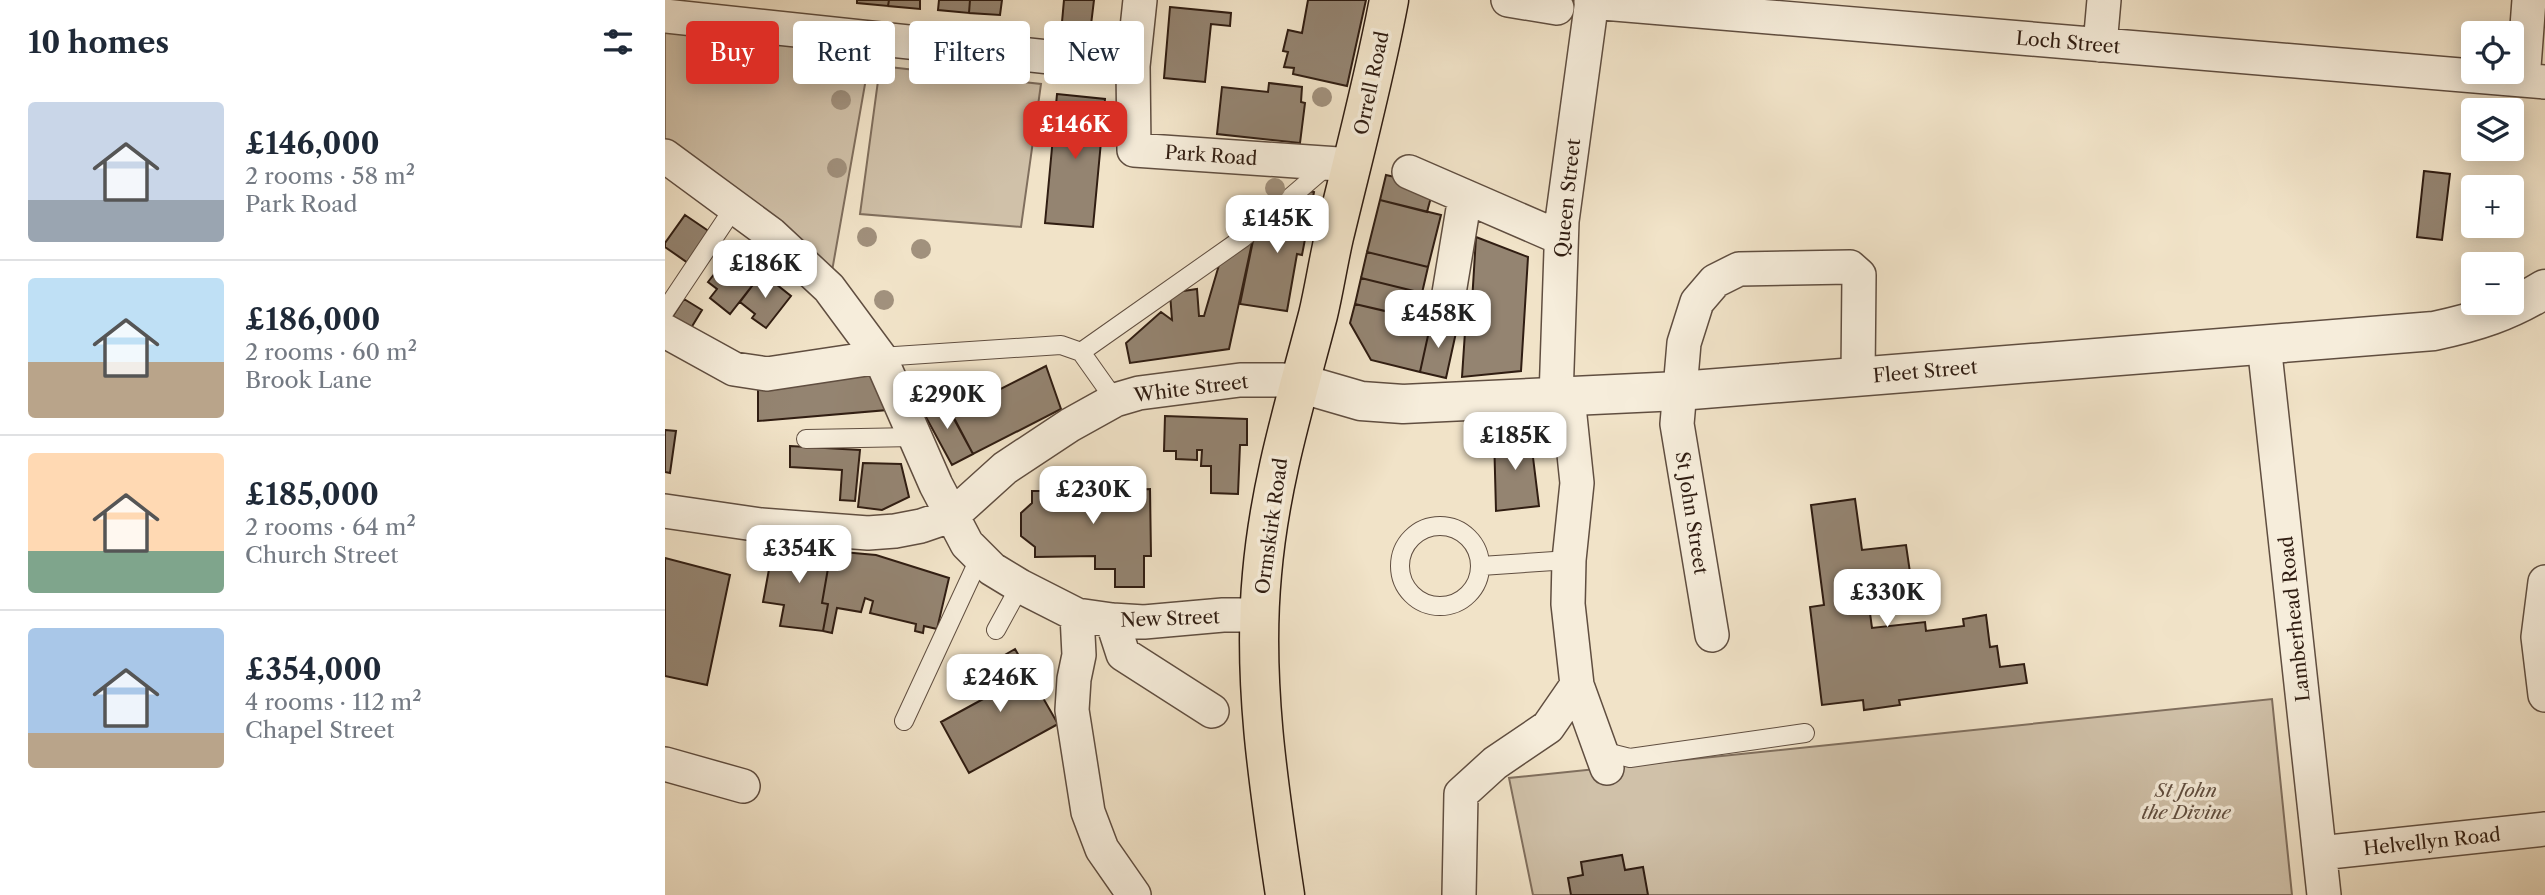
<!DOCTYPE html>
<html lang="en">
<head>
<meta charset="utf-8">
<style>
  :root { --surface:#fff; --page:#f2f2f3; --text:#1f2937; --muted:#747a83; --line:#e0e1e3; --accent:#d93025 }
  body { margin:0; font-family:"Libre Caslon Text",serif; background:var(--page); color:var(--text); height:100vh; display:flex; flex-direction:column; font-size:26px; white-space:nowrap }
  * { box-sizing:border-box; margin:0 }
  p { font-size:23px; color:var(--muted) }
  .icon { flex:none; width:38px; height:38px; fill:none; stroke:currentColor; stroke-width:2; stroke-linecap:round; stroke-linejoin:round }
  .map { position:relative; flex:1; overflow:hidden }
  .panel { display:flex; flex-direction:column; background:var(--surface); width:665px }
  .panel>* { flex:none }
  .top-card { position:absolute; left:21px; top:21px; width:665px; height:63px; display:flex; gap:14px }
  .controls { position:absolute; left:1796px; top:21px; display:grid; gap:14px }
  .controls a { display:grid; place-items:center; width:63px; height:63px; border-radius:7px; background:var(--surface); box-shadow:0 4px 18px #0003; font-size:35px }
  .price { position:absolute; translate:-50% -60px; padding:0 16px; border-radius:14px; background:#fff; color:#222; font-size:23px; line-height:46px; filter:drop-shadow(0 2px 4px #0008) }
  .price::after { content:''; position:absolute; left:50%; top:42px; width:21px; height:16px; margin-left:-10px; background:inherit; clip-path:polygon(0 0,100% 0,50% 100%) }
  .price.on { background:var(--accent); color:#fff }
  ul { padding:0; list-style:none }
  li { display:flex; align-items:center; gap:21px; height:175px; padding:0 28px }
  li+li { border-top:2px solid var(--line) }
  li span { display:grid; place-items:center; flex:none; width:196px; height:140px; border-radius:7px; color:#555 }
  li>.icon { margin-inline-start:auto }
  span .icon { width:84px; height:84px; fill:#fffc; stroke-width:1 }
  li b { font-size:30px }
  h2 { display:flex; justify-content:space-between; align-items:center; height:84px; padding:0 28px; font-size:30px }
  .tag { padding:0 24px; border-radius:7px; background:var(--surface); box-shadow:0 4px 18px #0003; font-size:24px; line-height:63px }
  .tag.on { background:var(--accent); color:#fff }
  main { display:flex; flex:1; min-height:0 }
  .map>svg:first-child { display:block }
</style>
</head>
<body>
<main>
<section class="panel">
<h2>10 homes<svg class="icon" aria-label="filters" viewBox="0 0 24 24"><path d="M4 7h16M4 17h16"/><circle cx="9" cy="7" r="2"/><circle cx="15" cy="17" r="2"/></svg></h2>
<ul>
<li><span style="background:linear-gradient(#c9d6e8 70%,#9aa5b1 0)"><svg class="icon" aria-label="home" viewBox="0 0 24 24"><path d="M3 11l9-7 9 7M6 9v11h12V9"/></svg></span><div><b>£146,000</b><p>2 rooms · 58 m²</p><p>Park Road</p></div></li>
<li><span style="background:linear-gradient(#bfe0f5 60%,#b9a48a 0)"><svg class="icon" aria-label="home" viewBox="0 0 24 24"><path d="M3 11l9-7 9 7M6 9v11h12V9"/></svg></span><div><b>£186,000</b><p>2 rooms · 60 m²</p><p>Brook Lane</p></div></li>
<li><span style="background:linear-gradient(#ffd9b3 70%,#7fa58c 0)"><svg class="icon" aria-label="home" viewBox="0 0 24 24"><path d="M3 11l9-7 9 7M6 9v11h12V9"/></svg></span><div><b>£185,000</b><p>2 rooms · 64 m²</p><p>Church Street</p></div></li>
<li><span style="background:linear-gradient(#a9c7e8 75%,#b9a48a 0)"><svg class="icon" aria-label="home" viewBox="0 0 24 24"><path d="M3 11l9-7 9 7M6 9v11h12V9"/></svg></span><div><b>£354,000</b><p>4 rooms · 112 m²</p><p>Chapel Street</p></div></li>
</ul>
</section>
<div class="map">
<svg width="1880" height="895" viewBox="0 0 1880 895">
  <rect width="100%" height="100%" fill="#f1e3c8"/>
  <filter id="stains"><feTurbulence type="fractalNoise" baseFrequency=".00286" numOctaves="4"/><feColorMatrix values="0 0 0 0 .2 0 0 0 0 .09 0 0 0 0 .02 0 0 0 .5 -.17"/></filter>
  <radialGradient id="worn" r=".72"><stop offset=".6" stop-color="#630" stop-opacity="0"/><stop offset="1" stop-color="#630" stop-opacity=".3"/></radialGradient>
  <path fill="#d0c1a9" stroke="#806f5e" stroke-width="2" d="M0,16l208,23 -44,249 -164,-126z
    M215,66l161,18 -20,143 -161,-13z
    M1607,699l20,196h-759l-24,-117z"/>
  <path fill="#948471" stroke="#301d12" stroke-width="2" d="M192,0h32l-1,6 -31,-3z
    M224,0h31v9l-32,-3z
    M274,0h31l-1,13 -31,-3z
    M305,0h32l-2,15 -31,-2z
    M399,0h30l-3,25 -29,-3z
    M643,0h58l-19,86 -54,-12 1,-6 -10,-1 4,-15 -5,-1 5,-21 14,3z
    M505,7l61,6 -1,13 -19,-2 -6,58 -41,-4z
    M604,83l33,4 -1,15 4,1 -5,40 -83,-9 5,-47 46,5z
    M392,94l48,5 -12,128 -48,-4z
    M1759,171l26,3 -8,66 -25,-3z
    M721,175l48,11 -7,26 -47,-12z
    M638,190l11,2 -12,63 -5,-1 -10,57 -47,-7 15,-73z
    M715,200l61,15 -13,52 -61,-15z
    M20,215l25,17 -22,31 -23,-16v-4z
    M811,237l52,20 -7,114 -59,6 5,-75h5z
    M579,242l8,1 -23,106 -99,14 -4,-20 35,-31 11,8 -2,-27 27,-4 2,27h5l15,-51z
    M68,250l29,23 -32,41 -20,-16 7,-9 -9,-7z
    M702,252l61,15 -6,26 -61,-15z
    M97,273l29,23 -25,32 -14,-10 3,-4 -15,-12z
    M696,278l61,15 -6,25 -61,-14z
    M19,299l18,11 -14,23 -19,-11z
    M690,304l76,18 -11,50 -49,-12 -21,-37z
    M766,322l26,6 -11,50 -26,-6z
    M381,366l15,43 -88,45 -20,-38 4,-2 -14,-31 23,-9 13,26z
    M207,373l15,37 -129,11v-36z
    M277,397l31,57 -21,11 -31,-57z
    M500,416l82,3v26h-7l-2,49 -27,-1v-27h-10l1,-16h-5v10l-21,-1v-8h-12z
    M0,430l11,1 -6,42 -5,-1z
    M865,433l9,73 -43,5 -2,-76z
    M125,446l70,4 -5,51 -15,-1 2,-30 -52,-3z
    M198,463l38,1 8,33 -27,13 -24,-3z
    M462,479v11l23,-1 1,67h-7v31h-29v-18h-20v-13l-60,1v-10l-14,-11v-23l11,-10v-12h31l-1,-11z
    M1190,499l7,51 44,-5 5,34 -45,5 6,44 53,-6 1,9 38,-5 -1,-7 23,-4 4,32 7,-1 3,21 24,-3 3,19 -128,17 1,5 -36,5 -1,-10 -41,5 -12,-98 14,-2 -13,-100z
    M109,542l57,9 -9,52 6,1 -5,27 -43,-5 4,-21 -21,-3z
    M166,551l45,4 73,23 -12,51 -13,-3 -1,7 -8,-2 1,-7 -46,-11 3,-12 -8,-3 -4,14 -24,-4 -5,25 -9,-2 5,-27 -6,-1z
    M0,558l65,17 -23,110 -42,-9z
    M350,649l43,75 -89,49 -28,-51 44,-24 -13,-24z
    M957,855l3,15 18,-3 5,28h-77l-3,-17 15,-3 -2,-13z"/>
  <g fill="none" stroke-linecap="round" stroke-linejoin="round">
    <g stroke="#604e40" stroke-width="20">
      <path id="service" d="M0,311l70,-105
        M416,352l162,-114 85,-73
        M215,357l181,-12 20,7 34,48
        M141,439l109,-2
        M735 566a40 40 0 1 1 80 0a40 40 0 1 1-80 0Z
        M816,566l88,-6
        M331,630l24,-44
        M239,721l76,-164
        M937,751l28,7 175,-25"/>
    </g>
    <g stroke="#604e40" stroke-width="36">
      <path id="minor" d="M475,0l-7,66 1,84 219,15
        M843,0l49,8
        M926,2l954,80
        M0,16l468,50
        M1435,45l4,-45
        M1858,80l6,-80
        M0,156l106,78 58,54 51,69 56,128 31,59 25,25 28,17 57,29 35,5 32,2 79,-7h37
        M744,172l152,66
        M780,317l20,-120
        M0,331l69,38 33,5 113,-17
        M1599,344l60,551
        M891,398l6,-177 30,-221
        M0,511l96,14 107,8 27,-2 26,-5 32,-11 52,-47 65,-43 45,-25 24,-7 101,-13h43l16,3
        M1880,582l-7,55 7,58
        M412,615l2,40 -5,24 -2,31 16,102 14,37 32,46
        M447,620l11,34 89,57
        M1047,635l-35,-211 7,-81 13,-41 18,-21 24,-12 111,-2 9,8 -1,101
        M912,685l30,83
        M0,764l78,22
        M1655,853l225,-24
        M794,895l2,-101 34,-31 53,-36 29,-42 -9,-81 1,-44 8,-77 -9,-86"/>
    </g>
    <g stroke="#604e40" stroke-width="41">
      <path id="tertiary" d="M634,383l62,18 42,3 276,-13 755,-60c42,-9 74,-19 111,-42"/>
    </g>
    <g stroke="#301d12" stroke-width="41">
      <path id="trunk" d="M620,895c-16,-106 -33,-214 -23,-321 8,-92 33,-171 56,-259 6,-25 10,-52 16,-78 19,-79 40,-157 55,-237"/>
    </g>
    <use href="#service" stroke="#f6eddb" stroke-width="18"/>
    <use href="#minor" stroke="#f6eddb" stroke-width="33"/>
    <use href="#tertiary" stroke="#f6eddb" stroke-width="38"/>
    <use href="#trunk" stroke="#f1e3c8" stroke-width="38"/>
  </g>
  <g fill="#a1917d">
    <circle cx="157" cy="51" r="10"/>
    <circle cx="657" cy="97" r="10"/>
    <circle cx="176" cy="100" r="10"/>
    <circle cx="172" cy="168" r="10"/>
    <circle cx="610" cy="188" r="10"/>
    <circle cx="202" cy="237" r="10"/>
    <circle cx="256" cy="249" r="10"/>
    <circle cx="219" cy="300" r="10"/>
  </g>
  <g text-anchor="middle" stroke-width="7" stroke-linejoin="round" paint-order="stroke">
    <g font-size="19" fill="#301d12" stroke="#f6eddb">
      <text transform="translate(1403 42) rotate(5)" y="7">Loch Street</text>
      <text transform="translate(706 83) rotate(-78)" y="7">Orrell Road</text>
      <text transform="translate(546 155) rotate(4)" y="7">Park Road</text>
      <text transform="translate(902 198) rotate(-84)" y="7">Queen Street</text>
      <text transform="translate(1260 371) rotate(-5)" y="7">Fleet Street</text>
      <text transform="translate(526 388) rotate(-7)" y="7">White Street</text>
      <text transform="translate(1027 513) rotate(81)" y="7">St John Street</text>
      <text transform="translate(606 526) rotate(-82)" y="7">Ormskirk Road</text>
      <text transform="translate(505 618) rotate(-2)" y="7">New Street</text>
      <text transform="translate(1629 619) rotate(-96)" y="7">Lamberhead Road</text>
      <text transform="translate(1767 841) rotate(-6)" y="7">Helvellyn Road</text>
    </g>
    <g font-size="19" font-style="italic" fill="#604e3f" stroke="#f6eddb">
      <text x="1521" y="797">St John<tspan x="1521" dy="22">the Divine</tspan></text>
    </g>
  </g>
  <rect width="100%" height="100%" filter="url(#stains)"/>
  <rect width="100%" height="100%" fill="url(#worn)"/>
</svg>
<div class="controls">
<a><svg class="icon" aria-label="locate" viewBox="0 0 24 24"><circle cx="12" cy="12" r="6"/><path d="M12 2v4M12 18v4M2 12h4M18 12h4"/></svg></a>
<a><svg class="icon" aria-label="layers" viewBox="0 0 24 24"><path d="M12 4l9 5-9 5-9-5zM3 14l9 5 9-5"/></svg></a>
<a>+</a>
<a>−</a>
</div>
<b class="price on" style="left:410px;top:161px">£146K</b>
<b class="price" style="left:612px;top:255px">£145K</b>
<b class="price" style="left:100px;top:300px">£186K</b>
<b class="price" style="left:773px;top:350px">£458K</b>
<b class="price" style="left:282px;top:431px">£290K</b>
<b class="price" style="left:850px;top:472px">£185K</b>
<b class="price" style="left:428px;top:526px">£230K</b>
<b class="price" style="left:134px;top:585px">£354K</b>
<b class="price" style="left:1222px;top:629px">£330K</b>
<b class="price" style="left:335px;top:714px">£246K</b>
<div class="top-card">
<a class="tag on">Buy</a>
<a class="tag">Rent</a>
<a class="tag">Filters</a>
<a class="tag">New</a>
</div>
</div>
</main>
</body>
</html>
